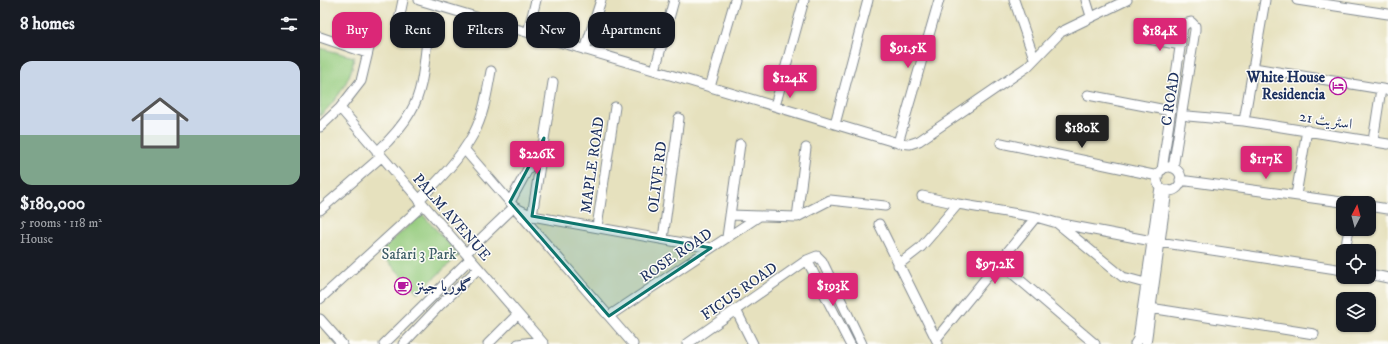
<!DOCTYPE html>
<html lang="en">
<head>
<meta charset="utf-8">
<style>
  :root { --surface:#171b24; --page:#20242c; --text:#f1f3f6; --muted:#9ea1a6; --line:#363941; --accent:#db2777 }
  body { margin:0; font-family:"IM FELL DW Pica",Amiri,serif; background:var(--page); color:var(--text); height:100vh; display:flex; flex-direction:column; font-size:15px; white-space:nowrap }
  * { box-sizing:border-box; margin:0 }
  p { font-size:13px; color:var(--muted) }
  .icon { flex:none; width:22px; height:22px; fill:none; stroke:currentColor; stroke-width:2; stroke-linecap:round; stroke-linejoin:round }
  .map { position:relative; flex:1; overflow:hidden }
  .side { display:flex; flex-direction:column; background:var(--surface); width:320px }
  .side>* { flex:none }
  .hud { position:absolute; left:12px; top:12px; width:380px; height:36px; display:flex; gap:8px }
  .needle { width:26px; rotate:6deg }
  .tools { position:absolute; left:1016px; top:196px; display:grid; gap:8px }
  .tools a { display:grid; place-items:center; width:40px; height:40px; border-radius:8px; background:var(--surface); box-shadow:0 1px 3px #0004; font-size:20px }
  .price { position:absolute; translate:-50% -34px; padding:0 9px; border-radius:4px; background:var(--accent); color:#fff; font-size:13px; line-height:26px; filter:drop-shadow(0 1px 2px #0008) }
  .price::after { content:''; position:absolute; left:50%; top:24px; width:12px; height:9px; margin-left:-6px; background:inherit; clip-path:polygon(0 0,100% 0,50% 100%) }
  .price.selected { background:#222; color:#fff }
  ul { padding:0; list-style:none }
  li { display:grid; align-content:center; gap:8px; height:212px; padding:0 20px }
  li+li { border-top:1px solid var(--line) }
  li span { display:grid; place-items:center; height:124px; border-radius:12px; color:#555 }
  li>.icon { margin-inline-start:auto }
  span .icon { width:72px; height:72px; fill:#fffc; stroke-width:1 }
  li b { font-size:17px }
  h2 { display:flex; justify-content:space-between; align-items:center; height:48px; padding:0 20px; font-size:17px }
  .tag { padding:0 14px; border-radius:12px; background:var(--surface); box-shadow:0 1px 3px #0004; font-size:14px; line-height:36px }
  .tag.selected { background:var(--accent); color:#fff }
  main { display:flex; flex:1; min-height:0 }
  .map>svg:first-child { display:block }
</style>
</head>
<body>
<main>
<section class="side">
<h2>8 homes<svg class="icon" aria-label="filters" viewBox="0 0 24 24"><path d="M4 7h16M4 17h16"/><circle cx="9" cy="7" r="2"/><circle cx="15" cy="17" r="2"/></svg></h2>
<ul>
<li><span style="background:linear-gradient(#c9d6e8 60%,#7fa58c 0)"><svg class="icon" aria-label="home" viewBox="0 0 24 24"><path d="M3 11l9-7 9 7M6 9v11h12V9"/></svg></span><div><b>$180,000</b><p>5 rooms · 118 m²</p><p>House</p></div></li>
</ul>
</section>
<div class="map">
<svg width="1068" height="344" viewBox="0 0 1068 344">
  <rect width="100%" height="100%" fill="#fdfcf7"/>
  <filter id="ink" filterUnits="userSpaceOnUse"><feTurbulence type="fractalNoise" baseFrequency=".025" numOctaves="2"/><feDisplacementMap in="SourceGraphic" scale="8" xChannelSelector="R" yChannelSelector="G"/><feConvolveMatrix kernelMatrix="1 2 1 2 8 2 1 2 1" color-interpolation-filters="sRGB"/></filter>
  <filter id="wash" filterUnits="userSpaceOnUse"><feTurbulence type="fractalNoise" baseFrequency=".012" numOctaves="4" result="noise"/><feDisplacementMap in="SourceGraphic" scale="16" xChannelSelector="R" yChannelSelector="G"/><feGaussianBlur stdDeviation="0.9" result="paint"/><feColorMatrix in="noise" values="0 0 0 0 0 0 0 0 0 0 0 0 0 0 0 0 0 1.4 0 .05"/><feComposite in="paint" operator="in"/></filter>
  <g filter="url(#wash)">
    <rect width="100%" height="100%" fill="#e6e1be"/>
    <path fill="#94cb7d" stroke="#587d6e" d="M0,48l34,9c-2,22 -18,44 -34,59z
      M102,214l37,41 -41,38 -39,-41z"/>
  </g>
  <g filter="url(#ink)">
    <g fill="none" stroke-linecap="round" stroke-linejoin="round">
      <g stroke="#80888e" stroke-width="11">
        <path id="minor" d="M99,0l479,143 12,1 9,-3 108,-74 34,-35 66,-32
          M694,0l20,58
          M766,0l5,16
          M977,0l91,14
          M77,29l6,-29
          M208,32l8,-32
          M0,37l47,16
          M823,38l38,7
          M265,50l16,-50
          M934,68l134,22
          M335,70l19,-70
          M390,87l25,-87
          M768,95l83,16
          M455,106l29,-106
          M20,108l204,236
          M868,116l56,5 144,23
          M924,121l21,-121
          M515,124l33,-124
          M0,127l20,-19 21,-27 12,-50
          M1053,141l8,-52
          M578,143l41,-143
          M681,143l157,33
          M144,149l169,195
          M57,152c13,-12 25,-25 34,-41 12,-20 13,-47 16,-70
          M837 179a12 12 0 1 1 24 0a12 12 0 1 1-24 0Z
          M842,170l21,-143 4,-4 4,-1 4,4v4l-22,138
          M860,180l169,23
          M976,195l11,-65
          M602,196l36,8 78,13 21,6 66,54 22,6
          M99,200c20,-20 41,-41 55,-67 10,-19 13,-41 17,-62
          M190,202l31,-57
          M1049,206l19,3
          M0,210l61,-53
          M410,215l67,2 9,-69
          M212,216l21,-134
          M477,217l33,-17 55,6
          M737,223l95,18 191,29
          M559,224l59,119
          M277,227l18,-120
          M407,237l13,-93
          M343,239l16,-121
          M1025,251l4,-22
          M146,253l48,-46 18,9 179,32
          M487,260l43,84
          M680,263l95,81
          M578,265l23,-18 37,-43
          M1049,274l19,4
          M0,299l103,-94
          M830,308l164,26
          M416,310l17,34
          M289,316l149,-99
          M0,319l22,25
          M616,339l100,-122
          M64,344l86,-85
          M83,344l37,-39 38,-36
          M168,344l30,-30
          M198,344l23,-3
          M367,344l120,-84 10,-4 5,5 40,83
          M815,344l3,-5 22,-152
          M826,344l21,-154"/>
      </g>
      <use href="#minor" stroke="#fff" stroke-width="9"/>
    </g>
  </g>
  <path fill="#0f766e" fill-opacity="0.2" stroke="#0f766e" stroke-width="3" stroke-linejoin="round" d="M224,138l-12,78 179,32 -102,68 -99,-114z"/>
  <defs>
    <g id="hotel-ring" transform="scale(0.9)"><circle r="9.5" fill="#fdfcf7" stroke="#b5179e" stroke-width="1.5"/><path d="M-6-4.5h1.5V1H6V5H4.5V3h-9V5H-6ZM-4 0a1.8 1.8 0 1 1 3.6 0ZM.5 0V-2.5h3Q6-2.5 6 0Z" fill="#b5179e"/></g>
    <g id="cafe-ring" transform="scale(0.9)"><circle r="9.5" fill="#fdfcf7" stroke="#b5179e" stroke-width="1.5"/><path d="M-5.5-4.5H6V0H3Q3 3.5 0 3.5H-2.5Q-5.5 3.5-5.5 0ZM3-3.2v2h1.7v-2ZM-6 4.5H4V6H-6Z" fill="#b5179e"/></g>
  </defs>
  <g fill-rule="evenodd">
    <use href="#hotel-ring" x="1018" y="86"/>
    <use href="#cafe-ring" x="83" y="286"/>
  </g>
  <g text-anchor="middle" stroke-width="3" stroke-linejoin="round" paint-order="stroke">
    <g font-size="15" font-weight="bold" fill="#1b2f5e" stroke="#fdfcf7" text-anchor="end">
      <text x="1005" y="82">White House<tspan x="1005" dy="17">Residencia</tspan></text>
      <text x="96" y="291" text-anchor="start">گلوریا جینز</text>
    </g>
    <g font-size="15" fill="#1b2f5e" stroke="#fdfcf7">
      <text transform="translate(850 99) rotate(-81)" y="5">C ROAD</text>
      <text transform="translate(1006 120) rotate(9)" y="5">اسٹریٹ 21</text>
      <text transform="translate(272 165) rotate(-82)" y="5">MAPLE ROAD</text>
      <text transform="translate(337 177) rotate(-83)" y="5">OLIVE RD</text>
      <text transform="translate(132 217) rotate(49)" y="5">PALM AVENUE</text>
      <text transform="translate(356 255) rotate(-34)" y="5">ROSE ROAD</text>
      <text transform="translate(419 291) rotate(-35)" y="5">FICUS ROAD</text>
    </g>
    <g font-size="15" fill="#3f5e67" stroke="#fdfcf7">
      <text x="99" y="259">Safari 3 Park</text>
    </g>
  </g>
</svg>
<div class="tools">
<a><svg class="needle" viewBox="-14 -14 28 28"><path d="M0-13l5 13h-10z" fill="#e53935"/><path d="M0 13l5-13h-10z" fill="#9ea1a6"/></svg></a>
<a><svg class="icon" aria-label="locate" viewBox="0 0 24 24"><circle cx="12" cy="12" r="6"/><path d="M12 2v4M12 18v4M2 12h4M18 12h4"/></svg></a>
<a><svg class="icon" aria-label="layers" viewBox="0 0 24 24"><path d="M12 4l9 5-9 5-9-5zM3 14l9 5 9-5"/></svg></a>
</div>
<b class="price" style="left:840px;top:52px">$184K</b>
<b class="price" style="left:588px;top:69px">$91.5K</b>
<b class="price" style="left:470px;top:99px">$124K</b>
<b class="price selected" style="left:762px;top:149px">$180K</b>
<b class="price" style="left:217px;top:175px">$226K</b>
<b class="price" style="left:946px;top:180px">$117K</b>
<b class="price" style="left:675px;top:285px">$97.2K</b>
<b class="price" style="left:513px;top:307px">$193K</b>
<div class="hud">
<a class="tag selected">Buy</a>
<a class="tag">Rent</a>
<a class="tag">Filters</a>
<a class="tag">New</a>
<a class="tag">Apartment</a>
</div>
</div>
</main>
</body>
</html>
